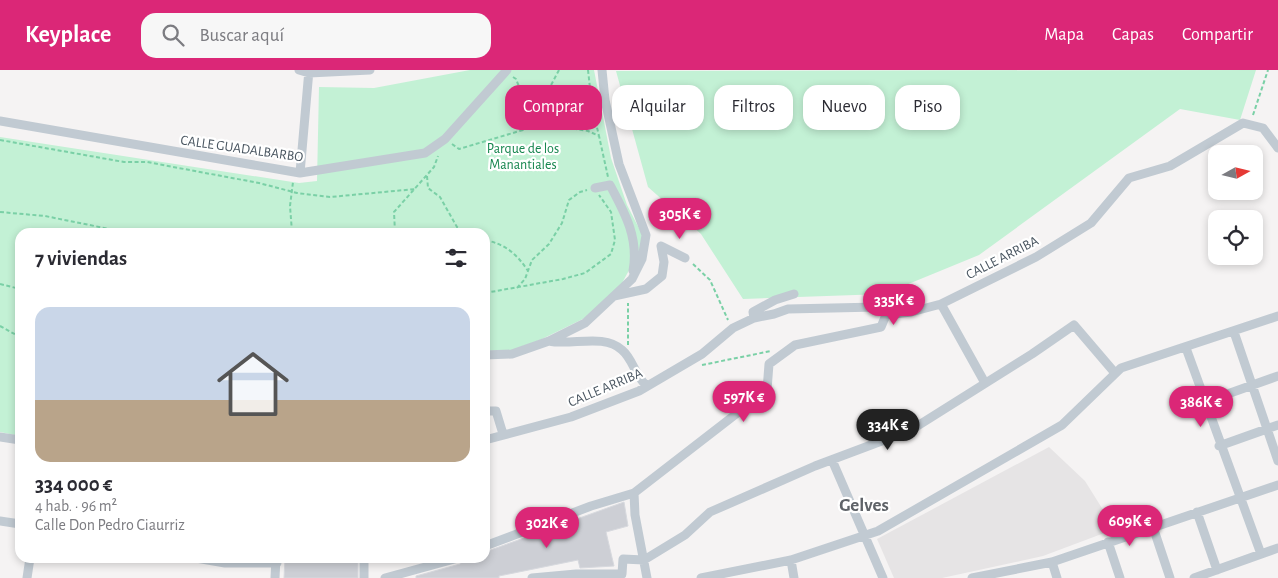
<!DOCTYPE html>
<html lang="es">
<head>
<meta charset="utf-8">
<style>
  :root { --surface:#fff; --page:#f7f7f7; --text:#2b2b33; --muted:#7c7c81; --accent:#db2777 }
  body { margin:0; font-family:"Alegreya Sans",sans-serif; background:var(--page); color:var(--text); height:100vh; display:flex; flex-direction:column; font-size:19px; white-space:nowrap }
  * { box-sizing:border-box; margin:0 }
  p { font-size:16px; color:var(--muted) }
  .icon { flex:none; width:28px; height:28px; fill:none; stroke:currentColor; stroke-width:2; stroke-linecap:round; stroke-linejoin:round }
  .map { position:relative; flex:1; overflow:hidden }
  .side { position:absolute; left:15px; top:158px; width:475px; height:335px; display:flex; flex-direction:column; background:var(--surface); border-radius:15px; box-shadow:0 2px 8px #0003 }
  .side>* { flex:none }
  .top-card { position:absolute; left:505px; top:15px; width:475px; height:45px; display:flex; gap:10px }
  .needle { width:32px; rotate:82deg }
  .tools { position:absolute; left:1208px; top:75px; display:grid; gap:10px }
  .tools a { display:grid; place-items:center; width:55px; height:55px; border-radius:10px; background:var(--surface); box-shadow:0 2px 8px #0003; font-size:25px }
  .price { position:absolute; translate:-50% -42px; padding:0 11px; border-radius:18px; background:var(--accent); color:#fff; font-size:16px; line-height:32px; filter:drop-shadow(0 1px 2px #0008) }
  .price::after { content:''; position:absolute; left:50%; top:30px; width:15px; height:11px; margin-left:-8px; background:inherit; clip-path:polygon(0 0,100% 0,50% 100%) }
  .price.current { background:#222; color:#fff }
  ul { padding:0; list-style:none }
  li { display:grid; align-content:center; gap:10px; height:265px; padding:0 20px }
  li span { display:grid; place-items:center; height:155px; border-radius:15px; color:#555 }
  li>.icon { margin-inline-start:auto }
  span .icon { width:90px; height:90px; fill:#fffc; stroke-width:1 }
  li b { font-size:21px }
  h2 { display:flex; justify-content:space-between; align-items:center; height:60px; padding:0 20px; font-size:21px }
  .chip { padding:0 18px; border-radius:15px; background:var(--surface); box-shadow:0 2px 8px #0003; font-size:18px; line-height:45px }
  .chip.current { background:var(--accent); color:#fff }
  header { display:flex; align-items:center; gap:30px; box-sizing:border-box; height:70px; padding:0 25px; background:var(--accent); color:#fff }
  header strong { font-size:24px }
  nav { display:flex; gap:28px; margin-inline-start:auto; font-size:18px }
  .search { width:350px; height:45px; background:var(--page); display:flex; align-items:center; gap:12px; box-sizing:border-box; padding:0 18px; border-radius:15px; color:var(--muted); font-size:19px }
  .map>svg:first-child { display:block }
</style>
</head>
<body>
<header>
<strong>Keyplace</strong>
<div class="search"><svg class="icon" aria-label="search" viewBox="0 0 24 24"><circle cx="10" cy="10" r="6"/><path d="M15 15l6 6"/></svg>Buscar aquí</div>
<nav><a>Mapa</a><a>Capas</a><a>Compartir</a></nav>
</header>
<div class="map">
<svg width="1278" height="508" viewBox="0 0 1278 508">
  <rect width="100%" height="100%" fill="#f5f3f3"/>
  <path fill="#e6e4e5" d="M1049,377l36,34 30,48 -72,27 -101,22h-48l-17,-39z"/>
  <path fill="#c3f1d5" d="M470,0h124l17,88 16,47 15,29 -2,16 -19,35 -30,30 -51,25 -28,10 -27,1v-119h-465v204l-20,-4v-295l299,46 18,-2 2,-94 55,1z
    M1256,0l-16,50 -60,-11 -201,146 -95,39 -141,5 -42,-65 -53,-47 -32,-116z"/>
  <path fill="#cdcfd5" stroke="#d7d9de" d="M624,432l4,24 -22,6 8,34 -34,2 -2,-8 -79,16v2h-83v-2l44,-12 7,-6h18v-6z
    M285,488h73v20h-74z"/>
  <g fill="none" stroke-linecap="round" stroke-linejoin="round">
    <path stroke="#7ad0a6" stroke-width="2" stroke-dasharray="4 2.5" stroke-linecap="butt" d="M559,0l-20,38 5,9 26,11 18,3 11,5 9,41
      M588,0l4,36 7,30
      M513,7l3,2 12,31 11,-2
      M528,40v12l9,1 7,-6
      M1253,45l15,-45
      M0,70l124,22h23l37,7 75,14 38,10 33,4 86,-8
      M452,74l7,5 64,-19 5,-8
      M427,106l1,12 12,9 17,30 7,5
      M0,142l45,4 79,16
      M292,162l-2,-26 3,-24
      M395,162l-1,-20 40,-45 4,-11
      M485,170c20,4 32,14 43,31
      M693,194l17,16 18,40
      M0,214l20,5
      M517,218l8,-9 7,-19 17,-16 13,-21 7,-23 11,-8 7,-2
      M485,223l78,-14 22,-6 26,-19 4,-14 -4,-28 -12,-17
      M0,256l20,11
      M628,275v-42
      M702,295l69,-14"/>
    <path stroke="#c1cad2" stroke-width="9" d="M299,0l10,3 61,-3
      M0,51l300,52 125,-20 20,-14 62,-69
      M300,103l9,-103
      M595,118l15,-3c15,28 29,53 23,86
      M661,176l24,12
      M614,226l32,-7 16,-13 2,-14 -3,-16
      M941,234l44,79
      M754,248l-1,-6 22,-12 19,-6
      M1234,262l44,129
      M549,271c22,5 55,-8 73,9 11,9 13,26 24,35
      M1186,278l75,206
      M485,285l27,-1 37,-13 36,-18 47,-44 10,-20 4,-24 -27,-71 -14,-64 -3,-30
      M1205,332l73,-26
      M485,341h11l7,23
      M0,367l20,3
      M485,370l86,-23 68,-26 63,-37 31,-26 21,-10 20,-4 14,-5 89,-2 9,8 25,-3 30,-8 95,-47 55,-34 38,-45 41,-12 73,-43 20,5 15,20
      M1219,376l59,-21
      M832,390l51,118
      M1197,442l20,58
      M0,451l20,3
      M1153,457l17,51
      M1108,472l12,36
      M485,476l106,-40 43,-13
      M196,488l29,5h52
      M791,490l3,18
      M1052,492l5,16
      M27,508l3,-20
      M275,508l1,-20
      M364,508v-20
      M385,508l73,-20
      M532,508l44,-4h46l1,-15 21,1 41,-25 25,-23 105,-46 96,-36 121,-76 42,-29 41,48
      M647,508l-12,-63 -1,-22 133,-103 2,-26 26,-19 86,-18 5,-12
      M701,508l90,-18 87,-29 184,-106 59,-57 157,-52
      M972,508l80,-16 226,-77
      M1194,508l84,-30"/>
  </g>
  <g text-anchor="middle" stroke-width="4.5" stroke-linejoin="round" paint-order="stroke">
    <g font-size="14" fill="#4a5661" stroke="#fff">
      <text transform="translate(242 78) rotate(8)" y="5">CALLE GUADALBARBO</text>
      <text transform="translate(1002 187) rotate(-27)" y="5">CALLE ARRIBA</text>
      <text transform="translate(605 317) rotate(-23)" y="5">CALLE ARRIBA</text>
    </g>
    <g font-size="14" fill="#17864f" stroke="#fff">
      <text x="523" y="83">Parque de los<tspan x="523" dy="16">Manantiales</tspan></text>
    </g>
    <g font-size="19" font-weight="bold" fill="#5f6368" stroke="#fff">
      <text x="864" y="441">Gelves</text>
    </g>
  </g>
</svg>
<div class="tools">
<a><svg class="needle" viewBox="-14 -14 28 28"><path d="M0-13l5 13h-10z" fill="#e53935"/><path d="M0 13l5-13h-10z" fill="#7c7c81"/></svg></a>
<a><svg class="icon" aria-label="locate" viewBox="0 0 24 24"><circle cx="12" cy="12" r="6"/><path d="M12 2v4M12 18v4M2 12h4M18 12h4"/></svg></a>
</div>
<b class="price" style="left:680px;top:170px">305K €</b>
<b class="price" style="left:894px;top:256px">335K €</b>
<b class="price" style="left:744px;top:353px">597K €</b>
<b class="price" style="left:1201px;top:358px">386K €</b>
<b class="price current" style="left:888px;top:381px">334K €</b>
<b class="price" style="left:1130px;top:477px">609K €</b>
<b class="price" style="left:547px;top:479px">302K €</b>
<div class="top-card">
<a class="chip current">Comprar</a>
<a class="chip">Alquilar</a>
<a class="chip">Filtros</a>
<a class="chip">Nuevo</a>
<a class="chip">Piso</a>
</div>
<section class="side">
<h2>7 viviendas<svg class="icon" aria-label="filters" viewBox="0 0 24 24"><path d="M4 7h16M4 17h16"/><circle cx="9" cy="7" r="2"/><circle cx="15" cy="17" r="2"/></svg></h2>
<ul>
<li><span style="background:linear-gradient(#c9d6e8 60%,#b9a48a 0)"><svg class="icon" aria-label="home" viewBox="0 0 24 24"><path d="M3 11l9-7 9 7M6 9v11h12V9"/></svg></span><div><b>334 000 €</b><p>4 hab. · 96 m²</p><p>Calle Don Pedro Ciaurriz</p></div></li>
</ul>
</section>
</div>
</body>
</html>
